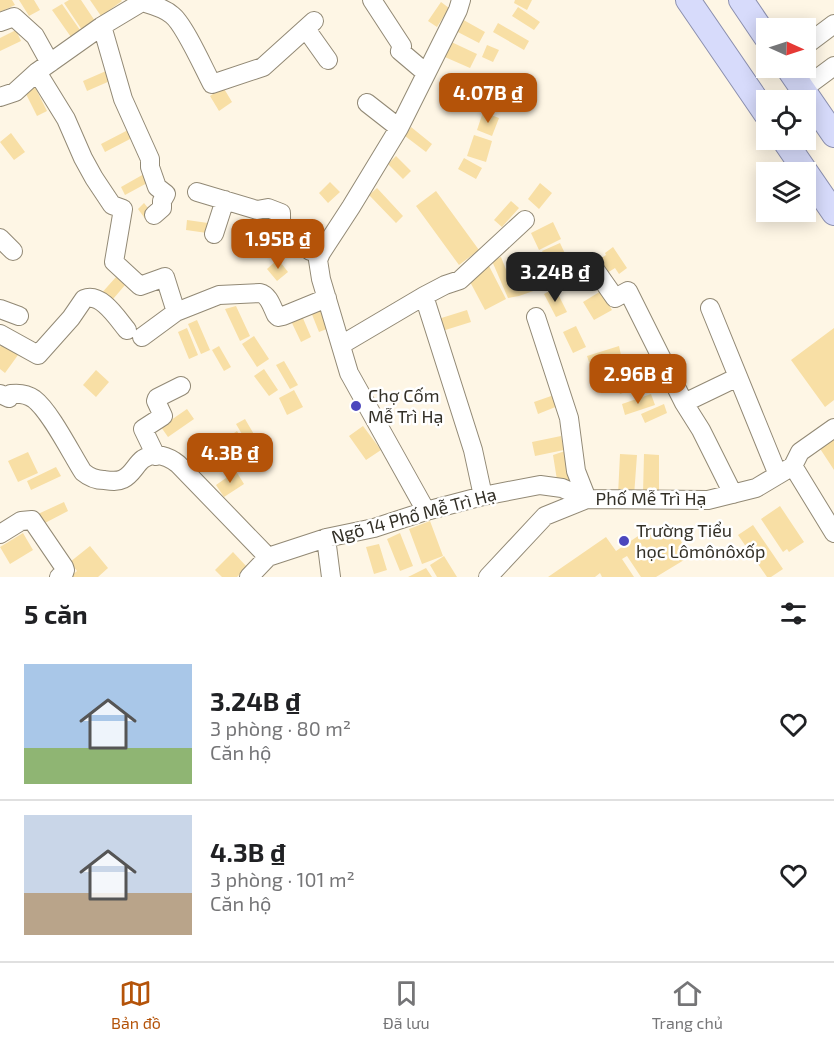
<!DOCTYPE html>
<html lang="vi">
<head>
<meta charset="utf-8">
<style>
  :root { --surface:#fff; --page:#f6f6f6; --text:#202124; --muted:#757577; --line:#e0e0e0; --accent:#b45309 }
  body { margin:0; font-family:"Exo 2",sans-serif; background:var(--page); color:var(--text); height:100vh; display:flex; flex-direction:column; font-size:22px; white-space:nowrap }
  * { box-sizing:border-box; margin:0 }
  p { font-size:20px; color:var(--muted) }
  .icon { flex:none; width:33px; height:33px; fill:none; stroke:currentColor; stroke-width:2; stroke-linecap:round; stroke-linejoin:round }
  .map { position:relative; height:577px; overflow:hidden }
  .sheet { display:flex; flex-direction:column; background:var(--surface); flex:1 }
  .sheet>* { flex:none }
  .needle { width:39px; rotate:93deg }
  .tools { position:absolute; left:756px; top:18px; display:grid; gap:12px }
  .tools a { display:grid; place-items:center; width:60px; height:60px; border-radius:0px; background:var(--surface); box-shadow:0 3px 15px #0003; font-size:30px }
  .price { position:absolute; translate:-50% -51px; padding:0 14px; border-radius:12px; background:var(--accent); color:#fff; font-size:20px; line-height:39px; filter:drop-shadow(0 2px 3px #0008) }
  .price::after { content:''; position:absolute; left:50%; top:36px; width:18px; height:14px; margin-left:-9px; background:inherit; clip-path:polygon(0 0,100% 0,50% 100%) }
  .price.active { background:#222; color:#fff }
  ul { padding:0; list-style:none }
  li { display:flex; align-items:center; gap:18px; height:150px; padding:0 24px }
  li+li { border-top:2px solid var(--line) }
  li span { display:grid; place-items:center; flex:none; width:168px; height:120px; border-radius:0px; color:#555 }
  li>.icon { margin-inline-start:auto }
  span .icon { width:72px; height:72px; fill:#fffc; stroke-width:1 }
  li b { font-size:26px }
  h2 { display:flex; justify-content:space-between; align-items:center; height:72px; padding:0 24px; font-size:26px }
  .tabs { display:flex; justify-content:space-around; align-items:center; height:84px; border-top:2px solid var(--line); background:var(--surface); font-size:16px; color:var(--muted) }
  .tabs a { display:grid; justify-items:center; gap:3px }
  .tabs .active { color:var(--accent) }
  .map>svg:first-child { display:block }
</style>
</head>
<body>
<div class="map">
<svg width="834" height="577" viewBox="0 0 834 577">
  <rect width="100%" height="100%" fill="#fef6e5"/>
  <path fill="#f8dfa5" d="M0,0h12l3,5 -15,7z
    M19,0h15l6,10 -11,6z
    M69,0h12l14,21 -13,9 -18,-27z
    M90,0h31l1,1 -21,15z
    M515,0h17l-5,10 -13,-7z
    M441,2l8,6 -12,19 -9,-6z
    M62,4l18,26 -9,7 -19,-27z
    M518,7l22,15 -6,8 -22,-14z
    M460,18l25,14 -6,11 -25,-13z
    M498,23l31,18 -5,9 -31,-18z
    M16,30l5,11 -21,10v-13z
    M445,39l32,15 -7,14 -32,-14z
    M487,45l12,5 -6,12 -11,-5z
    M106,71l4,10 -23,10 -4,-10z
    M35,87l12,24 -10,5 -12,-24z
    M223,87l9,15 -13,9 -9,-15z
    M483,112l16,6 -7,18 -15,-6z
    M411,127l21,17 -6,8 -21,-16z
    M128,130l4,8 -27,14 -4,-8z
    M11,133l14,19 -11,8 -14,-18z
    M474,135l18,6 -6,21 -19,-6z
    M396,156l15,15 -8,8 -15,-15z
    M464,158l18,10 -6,11 -18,-10z
    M144,174l5,8 -24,13 -4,-8z
    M330,182l10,10 -12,11 -9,-10z
    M540,183l12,10 -13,16 -11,-10z
    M377,188l26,28 -7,7 -27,-28z
    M436,191l43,59 -20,15 -43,-59z
    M511,201l8,7 -17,19 -8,-7z
    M144,203l12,15 -7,6 -11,-15z
    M260,211l10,5 -9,21 -10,-5z
    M187,220l28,4 -1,10 -28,-4z
    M553,222l8,17 -22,11 -8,-17z
    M560,243l9,19 -17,9 -10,-20z
    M613,247l14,21 -8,6 -4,-6 -11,7 -9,-13 11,-7 -1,-2z
    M501,257l6,15 21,-9 11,26 -20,7 -11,2 -16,-37z
    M278,259l10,13 -11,9 -10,-12z
    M489,266l17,33 -21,11 -17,-32z
    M116,277l9,8 -17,20 -9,-9z
    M555,288l12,24 -11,5 -12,-23z
    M601,291l11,19 -18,10 -11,-18z
    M236,306l14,30 -10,5 -15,-32z
    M323,307l9,20 -13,5 -8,-20z
    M467,310l4,12 -32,10 -4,-12z
    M302,316l9,21 -10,5 -10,-21z
    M197,320l13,30 -9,4 -13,-30z
    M576,326l10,21 -13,6 -10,-21z
    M187,328l11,27 -9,4 -11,-27z
    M834,328v72l-9,7 -34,-47z
    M254,336l15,23 -12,8 -15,-23z
    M2,343l16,12 -13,18 -5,-4v-22z
    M219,346l12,21 -7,4 -12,-21z
    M619,346l2,9 -31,10 -3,-9z
    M284,361l14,24 -8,4 -14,-24z
    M635,365l4,11 -22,7 -4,-11z
    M264,369l14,21 -9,6 -15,-20z
    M96,370l13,12 -13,15 -13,-12z
    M649,375l2,8 -31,11 -3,-8z
    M294,390l9,17 -16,8 -8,-17z
    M651,394l4,11 -30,10 -3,-11z
    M554,395l4,11 -20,8 -4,-12z
    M664,404l3,9 -22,10 -4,-9z
    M187,409l7,10 -26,18 -7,-10z
    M245,419l10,17 -9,5 -10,-17z
    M363,426l18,24 -15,10 -17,-24z
    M237,431l7,11 -21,14 -7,-11z
    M834,434v36l-17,-26z
    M561,436l3,14 -29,6 -3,-14z
    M568,450l4,33 -15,-3 -4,-25z
    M28,452l10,21 -20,9 -10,-21z
    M620,454l17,1 -3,41 -16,-1z
    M644,454l15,1v39h-16z
    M56,467l5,9 -30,14 -4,-9z
    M236,471l8,13 -20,13 -8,-12z
    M64,502l4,9 -25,13 -5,-10z
    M780,506l24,36 -15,10 -2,-3 -4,3 -22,-33z
    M430,521l13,35 -21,8 -13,-35z
    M753,525l30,44 -12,8h-4l-29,-42z
    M23,533l10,17 -23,14 -10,-17z
    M400,533l13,33 -13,5 -13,-32z
    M641,534l38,3 10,20 -33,20h-15l-14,-21 -5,3 12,18h-32l-2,-4 -5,4h-47l58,-40 10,14z
    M379,544l8,26 -13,4 -8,-27z
    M90,546l18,22 -10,9h-28l7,-6 -7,-9z
    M233,552l14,15 -10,10h-15l-7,-7z
    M444,556l13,21h-20l-7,-12z
    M426,568l6,9h-24z"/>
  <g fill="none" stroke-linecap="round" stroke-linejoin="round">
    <g stroke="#928975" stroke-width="20">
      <path id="minor" d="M372,0l30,46 -2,5 26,22
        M142,2c10,3 22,6 30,13 12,9 32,54 40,69l51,-17 51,-46
        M0,22l14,-5 21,19 15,27
        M102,26l21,73 27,60v8l7,20 9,7 -4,7v7l-8,7
        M306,29l22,31
        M806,45l28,-21
        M37,72l29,47 17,39 11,20 18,27 11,4 -9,53 26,24 25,-9 11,35 43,-17 41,-2c9,2 12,14 16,22l2,2 5,-1 44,-18
        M803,89l31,-23
        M0,97l15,-5 22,-20 65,-46 40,-24
        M367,103l32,25
        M197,192l60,18 11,-2 13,5v16l9,8 12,6 8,8 11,2
        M214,234l11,-34
        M0,238l13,13
        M594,268l21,30 13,-7 56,112 17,27 32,64
        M424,296l49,154 10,46
        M710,308l68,167
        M0,309l19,7
        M536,317l33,101 7,53 11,28
        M0,334l38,21 33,-37 13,-19c17,-7 33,19 43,31
        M142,337l34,-25
        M341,345l83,-49 21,-11 15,-5 65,-60
        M0,394l9,4 2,-4c8,-1 16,0 23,5 16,12 37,54 49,73 6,5 13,8 21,8 7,1 13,2 19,-1 9,-4 13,-15 20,-20 12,-8 26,-2 35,5l90,93
        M684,403l54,-26
        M156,456l-13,-27 20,-13 -7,-15 1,-3 24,-12
        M793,466l7,-14 34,-24
        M426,511l-77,-138 -28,-94 -3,-19 3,-7 30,-46 48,-79 59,-118 3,-10
        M0,534l21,-13 11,-1 32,47 1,3 -1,3 -5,4
        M326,538l5,39
        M249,577l19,-20 58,-19 48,-10 52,-17 57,-15 57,-11 22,3 25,11
        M488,577l57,-61 42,-17 121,1 48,-12 37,-22 41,67"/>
    </g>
    <g stroke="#8c90af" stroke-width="26">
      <path id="major" d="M688,0l78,114
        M741,0l25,37
        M788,68l46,67
        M784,140l50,73"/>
    </g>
    <use href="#minor" stroke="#fff" stroke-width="18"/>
    <use href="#major" stroke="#d7dbfb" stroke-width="24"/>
  </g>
  <g fill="#4c47bd" stroke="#fff" stroke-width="2">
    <circle cx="356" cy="406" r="6"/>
    <circle cx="624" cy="541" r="6"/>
  </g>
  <g text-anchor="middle" stroke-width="5" stroke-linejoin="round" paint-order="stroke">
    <g font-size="18" fill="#333027" stroke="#fff" text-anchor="start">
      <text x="368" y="402">Chợ Cốm<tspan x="368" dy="21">Mễ Trì Hạ</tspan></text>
      <text x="636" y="537">Trường Tiểu<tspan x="636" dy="21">học Lômônôxốp</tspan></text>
    </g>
    <g font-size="18" fill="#333027" stroke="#fff">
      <text x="651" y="505">Phố Mễ Trì Hạ</text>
      <text transform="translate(414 516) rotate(-15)" y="6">Ngõ 14 Phố Mễ Trì Hạ</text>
    </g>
  </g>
</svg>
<div class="tools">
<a><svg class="needle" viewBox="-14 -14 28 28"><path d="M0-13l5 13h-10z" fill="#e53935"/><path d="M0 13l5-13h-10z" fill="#757577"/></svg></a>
<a><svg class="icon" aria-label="locate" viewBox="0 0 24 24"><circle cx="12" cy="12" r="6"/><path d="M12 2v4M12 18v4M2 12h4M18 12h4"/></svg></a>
<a><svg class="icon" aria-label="layers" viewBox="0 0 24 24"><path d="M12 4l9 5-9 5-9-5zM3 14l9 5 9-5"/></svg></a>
</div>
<b class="price" style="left:488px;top:124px">4.07B ₫</b>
<b class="price" style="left:278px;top:270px">1.95B ₫</b>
<b class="price active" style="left:555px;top:303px">3.24B ₫</b>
<b class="price" style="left:638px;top:405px">2.96B ₫</b>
<b class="price" style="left:230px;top:484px">4.3B ₫</b>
</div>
<section class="sheet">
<h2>5 căn<svg class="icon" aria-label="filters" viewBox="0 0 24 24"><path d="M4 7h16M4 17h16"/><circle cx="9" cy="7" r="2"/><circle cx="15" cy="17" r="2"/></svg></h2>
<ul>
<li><span style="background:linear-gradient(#a9c7e8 70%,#8fb573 0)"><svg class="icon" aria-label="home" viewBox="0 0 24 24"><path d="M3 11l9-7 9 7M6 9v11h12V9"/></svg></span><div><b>3.24B ₫</b><p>3 phòng · 80 m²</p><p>Căn hộ</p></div><svg class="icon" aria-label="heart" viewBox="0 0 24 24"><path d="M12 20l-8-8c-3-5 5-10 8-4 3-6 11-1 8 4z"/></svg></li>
<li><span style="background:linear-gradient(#c9d6e8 65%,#b9a48a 0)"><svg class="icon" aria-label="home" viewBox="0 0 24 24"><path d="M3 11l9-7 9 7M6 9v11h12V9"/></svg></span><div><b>4.3B ₫</b><p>3 phòng · 101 m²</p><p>Căn hộ</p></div><svg class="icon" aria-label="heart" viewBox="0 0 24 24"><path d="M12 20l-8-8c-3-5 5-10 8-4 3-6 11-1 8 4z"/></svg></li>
</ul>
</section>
<nav class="tabs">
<a class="active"><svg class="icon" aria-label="map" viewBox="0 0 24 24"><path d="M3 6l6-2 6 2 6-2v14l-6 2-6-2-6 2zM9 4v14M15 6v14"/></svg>Bản đồ</a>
<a><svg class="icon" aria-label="saved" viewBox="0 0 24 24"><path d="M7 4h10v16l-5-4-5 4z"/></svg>Đã lưu</a>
<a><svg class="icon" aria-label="home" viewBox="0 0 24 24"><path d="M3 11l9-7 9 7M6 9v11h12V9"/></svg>Trang chủ</a>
</nav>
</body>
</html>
